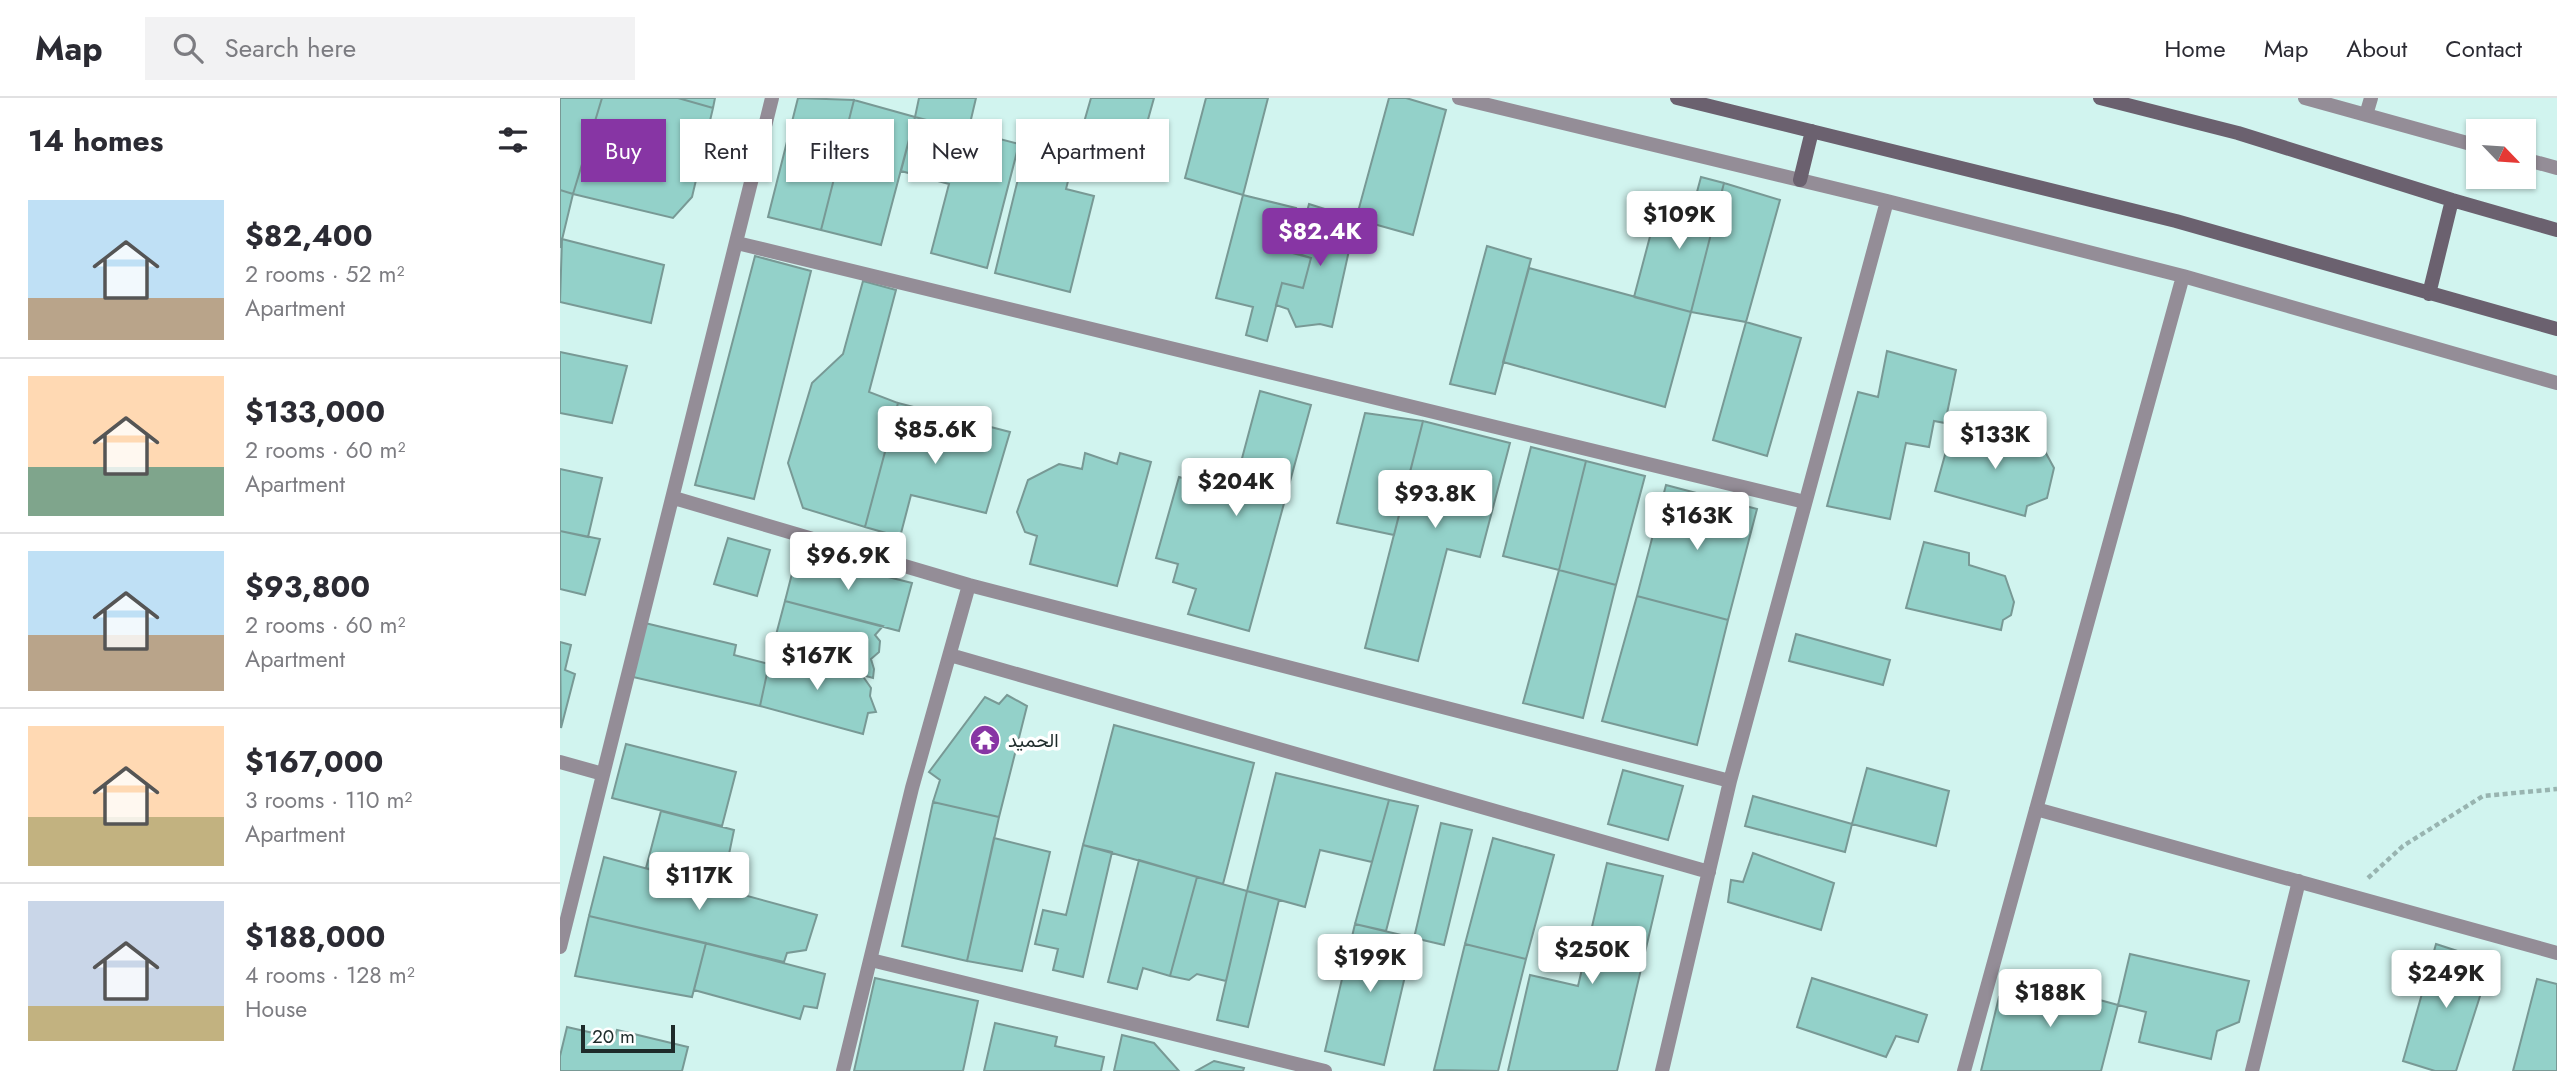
<!DOCTYPE html>
<html lang="en">
<head>
<meta charset="utf-8">
<style>
  :root { --surface:#fff; --page:#f2f2f3; --text:#2b2b33; --muted:#7c7c81; --line:#e1e1e2; --accent:#8735a4 }
  body { margin:0; font-family:Jost,Vazirmatn,sans-serif; background:var(--page); color:var(--text); height:100vh; display:flex; flex-direction:column; font-size:26px; white-space:nowrap }
  * { box-sizing:border-box; margin:0 }
  p { font-size:23px; color:var(--muted) }
  .icon { flex:none; width:38px; height:38px; fill:none; stroke:currentColor; stroke-width:2; stroke-linecap:round; stroke-linejoin:round }
  .map { position:relative; flex:1; overflow:hidden }
  .panel { display:flex; flex-direction:column; background:var(--surface); width:560px }
  .panel>* { flex:none }
  .banner { position:absolute; left:21px; top:21px; width:665px; height:63px; display:flex; gap:14px }
  .needle { width:46px; rotate:115deg }
  .buttons { position:absolute; left:1906px; top:21px; display:grid; gap:14px }
  .buttons a { display:grid; place-items:center; width:70px; height:70px; border-radius:0px; background:var(--surface); box-shadow:0 2px 5px #0004; font-size:35px }
  .scale { position:absolute; left:21px; bottom:18px; width:94px; box-sizing:border-box; padding-left:7px; border:4px solid #1e2b2a; border-top:0; font-size:19px; line-height:24px; white-space:nowrap; color:#1e2b2a; -webkit-text-stroke:5px #fff; paint-order:stroke }
  .price { position:absolute; translate:-50% -60px; padding:0 16px; border-radius:7px; background:#fff; color:#222; font-size:23px; line-height:46px; filter:drop-shadow(0 2px 4px #0008) }
  .price::after { content:''; position:absolute; left:50%; top:42px; width:21px; height:16px; margin-left:-10px; background:inherit; clip-path:polygon(0 0,100% 0,50% 100%) }
  .price.selected { background:var(--accent); color:#fff }
  ul { padding:0; list-style:none }
  li { display:flex; align-items:center; gap:21px; height:175px; padding:0 28px }
  li+li { border-top:2px solid var(--line) }
  li span { display:grid; place-items:center; flex:none; width:196px; height:140px; border-radius:0px; color:#555 }
  li>.icon { margin-inline-start:auto }
  span .icon { width:84px; height:84px; fill:#fffc; stroke-width:1 }
  li b { font-size:30px }
  h2 { display:flex; justify-content:space-between; align-items:center; height:84px; padding:0 28px; font-size:30px }
  .chip { padding:0 24px; border-radius:0px; background:var(--surface); box-shadow:0 2px 5px #0004; font-size:24px; line-height:63px }
  .chip.selected { background:var(--accent); color:#fff }
  header { display:flex; align-items:center; gap:42px; box-sizing:border-box; height:98px; padding:0 35px; background:var(--surface); border-bottom:2px solid var(--line) }
  header strong { font-size:33px }
  nav { display:flex; gap:38px; margin-inline-start:auto; font-size:24px }
  .search { width:490px; height:63px; background:var(--page); display:flex; align-items:center; gap:18px; box-sizing:border-box; padding:0 24px; border-radius:0px; color:var(--muted); font-size:26px }
  main { display:flex; flex:1; min-height:0 }
  .map>svg:first-child { display:block }
</style>
</head>
<body>
<header>
<strong>Map</strong>
<div class="search"><svg class="icon" aria-label="search" viewBox="0 0 24 24"><circle cx="10" cy="10" r="6"/><path d="M15 15l6 6"/></svg>Search here</div>
<nav><a>Home</a><a>Map</a><a>About</a><a>Contact</a></nav>
</header>
<main>
<section class="panel">
<h2>14 homes<svg class="icon" aria-label="filters" viewBox="0 0 24 24"><path d="M4 7h16M4 17h16"/><circle cx="9" cy="7" r="2"/><circle cx="15" cy="17" r="2"/></svg></h2>
<ul>
<li><span style="background:linear-gradient(#bfe0f5 70%,#b9a48a 0)"><svg class="icon" aria-label="home" viewBox="0 0 24 24"><path d="M3 11l9-7 9 7M6 9v11h12V9"/></svg></span><div><b>$82,400</b><p>2 rooms · 52 m²</p><p>Apartment</p></div></li>
<li><span style="background:linear-gradient(#ffd9b3 65%,#7fa58c 0)"><svg class="icon" aria-label="home" viewBox="0 0 24 24"><path d="M3 11l9-7 9 7M6 9v11h12V9"/></svg></span><div><b>$133,000</b><p>2 rooms · 60 m²</p><p>Apartment</p></div></li>
<li><span style="background:linear-gradient(#bfe0f5 60%,#b9a48a 0)"><svg class="icon" aria-label="home" viewBox="0 0 24 24"><path d="M3 11l9-7 9 7M6 9v11h12V9"/></svg></span><div><b>$93,800</b><p>2 rooms · 60 m²</p><p>Apartment</p></div></li>
<li><span style="background:linear-gradient(#ffd9b3 65%,#c2b280 0)"><svg class="icon" aria-label="home" viewBox="0 0 24 24"><path d="M3 11l9-7 9 7M6 9v11h12V9"/></svg></span><div><b>$167,000</b><p>3 rooms · 110 m²</p><p>Apartment</p></div></li>
<li><span style="background:linear-gradient(#c9d6e8 75%,#c2b280 0)"><svg class="icon" aria-label="home" viewBox="0 0 24 24"><path d="M3 11l9-7 9 7M6 9v11h12V9"/></svg></span><div><b>$188,000</b><p>4 rooms · 128 m²</p><p>House</p></div></li>
</ul>
</section>
<div class="map">
<svg width="1997" height="973" viewBox="0 0 1997 973">
  <rect width="100%" height="100%" fill="#d1f4ef"/>
  <path fill="#93d1c9" stroke="#789995" stroke-width="2" d="M0,0h42l-29,96 -13,-4z
    M42,0h76l35,10 -21,89 -19,21 -100,-24z
    M118,0h37l-2,10z
    M238,0l56,2 -33,130 -53,-13z
    M359,0h57l-8,34 -53,-15z
    M531,0h63l-19,68 -59,-16z
    M646,0h62l-25,97 -58,-17z
    M829,0h17l40,12 -33,125 -57,-16z
    M294,2l61,17 -34,128 -60,-15z
    M355,19l104,27 -32,124 -56,-15 18,-69 -48,-13z
    M468,40l48,12 -10,39 28,7 -24,96 -75,-19z
    M1141,79l23,6 -33,129 -57,-15 23,-87 33,8z
    M1164,85l56,17 -34,122 -55,-10z
    M0,92l13,4 -13,54z
    M683,97l53,13 -11,43 26,7 -8,30 -21,-5 -15,58 -21,-6 7,-28 -37,-9z
    M749,106l47,15 -24,108 -12,-3 -24,3 -8,-18 -12,-4 6,-22 21,5 8,-30 -15,-5z
    M2,141l102,26 -13,58 -91,-21z
    M927,148l44,13 -36,135 -45,-10z
    M195,158l56,15 -57,228 -59,-14z
    M969,170l162,44 -26,95 -162,-45z
    M303,183l33,9 -27,102 29,11 -33,124 -62,-19 -15,-45 24,-80 31,-29z
    M1186,224l55,16 -34,118 -54,-16z
    M1327,253l69,19 -11,53 -11,-2 -5,26 -23,-4 -16,76 -63,-13 31,-114 20,5z
    M0,254l67,14 -15,57 -52,-10z
    M700,293l51,14 -62,226 -61,-17 8,-25 -23,-7 5,-18 -22,-6 23,-81 54,15z
    M338,305l112,29 -24,81 -75,-18 -11,42 -35,-10z
    M805,315l58,8 -29,114 -57,-12z
    M863,323l87,22 -30,114 -33,-8 -29,112 -53,-13z
    M1393,328l89,20 12,22 -7,30 -20,8 -2,10 -90,-25z
    M971,349l55,14 -27,109 -56,-14z
    M525,355l32,11 3,-11 31,9 -34,124 -87,-22 7,-28 -12,-4 -8,-20 11,-32 31,-16 23,5z
    M1026,363l59,15 -29,109 -57,-15z
    M0,371l42,9 -14,59 -28,-6z
    M1106,387l91,24 -29,111 -91,-24z
    M0,433l40,8 -15,56 -25,-6z
    M168,440l42,12 -13,46 -43,-12z
    M1364,444l45,11v12l36,11 9,26 -3,13 -8,5 -2,10 -95,-22z
    M237,456l115,29 -13,48 -114,-30z
    M999,472l57,15 -33,133 -60,-15z
    M1077,498l91,24 -31,125 -95,-24z
    M225,503l98,25 -8,9 5,6 -1,11 -8,7 3,10 -1,9 -101,-28z
    M85,525l91,22 -2,10 35,9 -9,42 -127,-29z
    M1236,536l94,26 -7,25 -94,-24z
    M0,544l11,3 -6,25 10,4 -14,54z
    M212,552l90,25 9,13 -1,8 6,16 -8,1 -5,21 -103,-28z
    M447,597l20,11 -28,111 -66,-15 7,-22 -11,-8 56,-75 14,7z
    M554,627l140,38 -31,121 -140,-39z
    M66,646l110,28 -14,54 -110,-28z
    M1307,670l82,23 -13,55 -84,-22z
    M1063,672l60,16 -15,54 -60,-16z
    M716,675l113,27 -17,62 -52,-12 -15,57 -58,-16z
    M1193,698l99,28 -7,28 -100,-26z
    M829,702l29,6 -32,125 -31,-7z
    M373,704l66,15 -32,144 -65,-15z
    M101,713l73,19 -12,58 -76,-20z
    M881,725l31,7 -28,115 -30,-7z
    M434,740l56,14 -28,119 -55,-10z
    M933,740l61,17 -28,104 -61,-15z
    M523,747l29,7 -29,125 -30,-7 5,-21 -23,-5 8,-34 23,5z
    M1193,755l81,30 -13,47 -93,-28 3,-22 12,2z
    M44,759l213,58 -11,35 -19,3 -3,9 -195,-46z
    M579,762l58,17 -27,99 -27,-8 -6,21 -29,-7z
    M1047,765l56,13 -46,195h-109l22,-96 48,11z
    M637,779l50,14 -21,90 -29,-7 -8,6 -19,-4z
    M687,793l32,9 -31,127 -31,-7z
    M29,818l117,27 -14,54 -117,-21z
    M795,826l59,14 -30,127 -59,-14z
    M146,845l119,31 -8,34 -13,-2 -4,13 -106,-29z
    M905,846l61,15 -28,112 -64,-1z
    M1876,846l55,18 -35,109h-21l-32,-10z
    M1570,856l119,27 -10,41 -22,9 -6,28 -72,-17 7,-30 -28,-7z
    M1462,875l56,18 2,-12 19,6 -3,14 22,6 -17,66h-120l18,-74 16,3z
    M315,880l103,23 -15,70h-109z
    M1252,880l115,37 -9,27 -22,-6 -10,21 -89,-30z
    M1977,881l20,5v87h-44z
    M435,925l62,14 -2,9 49,11 -3,14h-117z
    M7,929l48,11 2,-8 71,17 -6,24h-122v-15z
    M562,937l32,8 25,28h-65z
    M654,963l30,7 -1,3h-47z"/>
  <g fill="none" stroke-linecap="round" stroke-linejoin="round">
    <path stroke="#98b4b0" stroke-width="4.5" stroke-dasharray="5 3.5" stroke-linecap="butt" d="M1808,780l35,-32 80,-50 74,-7"/>
    <path stroke="#948d97" stroke-width="14" d="M899,0l428,103 296,75 374,107
      M1745,0l173,48
      M1806,17l5,-17
      M1964,61l33,9
      M177,145l1068,259
      M114,400l295,87 761,196
      M390,557l759,217
      M0,664l43,12
      M1476,711l521,144
      M0,849l212,-849
      M311,862l454,111
      M283,973l69,-283 57,-203
      M1102,973l68,-290 157,-580
      M1404,973l219,-795
      M1692,973l47,-190"/>
    <path stroke="#6b616f" stroke-width="14" d="M1117,0l499,123 381,108
      M1540,0l138,35 214,67 105,30
      M1240,82l12,-49
      M1869,196l23,-94"/>
  </g>
  <defs>
    <g id="temple-disc" transform="scale(1.575)"><circle r="9.5" fill="#8735a4" stroke="#fff"/><path d="M0-6L5-2H3V0L6.5 2.5H4V6H1.5V3h-3V6H-4V2.5H-6.5L-3 0V-2H-5Z" fill="#fff"/></g>
  </defs>
  <g fill-rule="evenodd">
    <use href="#temple-disc" x="425" y="642"/>
  </g>
  <g text-anchor="middle" stroke-width="7" stroke-linejoin="round" paint-order="stroke">
    <g font-size="19" fill="#1e2b2a" stroke="#fff" text-anchor="start">
      <text x="448" y="649">الحميد</text>
    </g>
  </g>
</svg>
<div class="buttons">
<a><svg class="needle" viewBox="-14 -14 28 28"><path d="M0-13l5 13h-10z" fill="#e53935"/><path d="M0 13l5-13h-10z" fill="#7c7c81"/></svg></a>
</div>
<div class="scale">20 m</div>
<b class="price" style="left:1119px;top:153px">$109K</b>
<b class="price selected" style="left:760px;top:170px">$82.4K</b>
<b class="price" style="left:375px;top:368px">$85.6K</b>
<b class="price" style="left:1435px;top:373px">$133K</b>
<b class="price" style="left:676px;top:420px">$204K</b>
<b class="price" style="left:875px;top:432px">$93.8K</b>
<b class="price" style="left:1137px;top:454px">$163K</b>
<b class="price" style="left:288px;top:494px">$96.9K</b>
<b class="price" style="left:257px;top:594px">$167K</b>
<b class="price" style="left:139px;top:814px">$117K</b>
<b class="price" style="left:1032px;top:888px">$250K</b>
<b class="price" style="left:810px;top:896px">$199K</b>
<b class="price" style="left:1886px;top:912px">$249K</b>
<b class="price" style="left:1490px;top:931px">$188K</b>
<div class="banner">
<a class="chip selected">Buy</a>
<a class="chip">Rent</a>
<a class="chip">Filters</a>
<a class="chip">New</a>
<a class="chip">Apartment</a>
</div>
</div>
</main>
</body>
</html>
